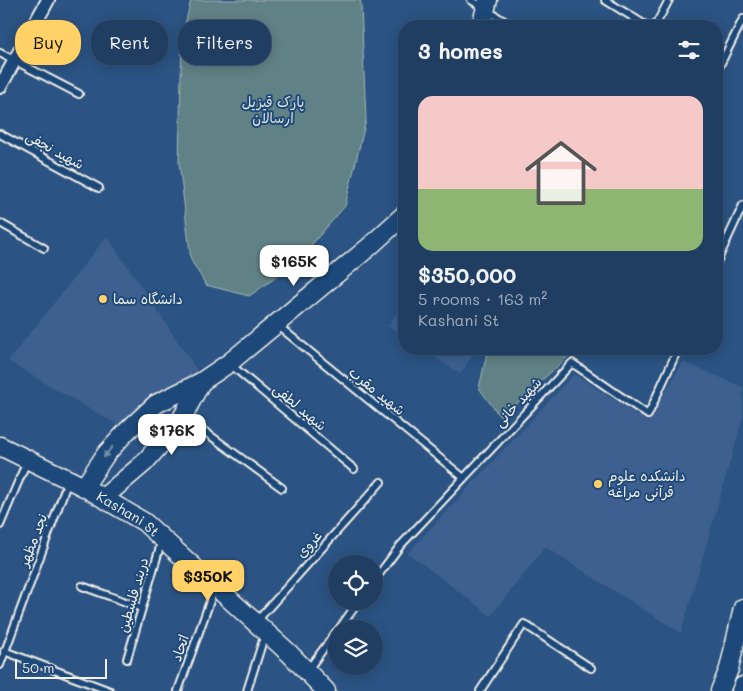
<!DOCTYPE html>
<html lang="en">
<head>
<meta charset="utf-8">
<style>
  :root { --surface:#203e62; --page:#284568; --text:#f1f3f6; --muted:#a2aebe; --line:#3d5777; --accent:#ffd166 }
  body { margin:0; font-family:Mali,"Playpen Sans Arabic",sans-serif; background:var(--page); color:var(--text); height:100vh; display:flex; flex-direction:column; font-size:19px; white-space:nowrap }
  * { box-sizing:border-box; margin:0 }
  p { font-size:16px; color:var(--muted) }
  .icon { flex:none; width:28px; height:28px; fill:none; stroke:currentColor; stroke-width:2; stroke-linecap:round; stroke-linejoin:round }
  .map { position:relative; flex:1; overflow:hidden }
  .sheet { position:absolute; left:398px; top:20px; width:325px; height:335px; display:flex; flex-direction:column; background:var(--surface); border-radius:20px; box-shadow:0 2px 12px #0003,0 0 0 1px var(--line) }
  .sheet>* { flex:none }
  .banner { position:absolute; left:15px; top:20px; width:308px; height:45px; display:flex; gap:10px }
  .fabs { position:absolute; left:328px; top:555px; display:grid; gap:10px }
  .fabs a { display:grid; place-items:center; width:55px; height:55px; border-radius:50%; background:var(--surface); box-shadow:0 2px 12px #0003,0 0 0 1px var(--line); font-size:25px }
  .scale { position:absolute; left:15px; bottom:12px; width:92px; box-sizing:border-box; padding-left:5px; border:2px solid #f4f1e8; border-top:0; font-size:14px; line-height:18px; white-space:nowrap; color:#f4f1e8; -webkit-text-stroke:4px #1f4a7a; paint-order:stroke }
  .price { position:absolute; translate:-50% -42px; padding:0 11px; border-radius:10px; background:#fff; color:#222; font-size:16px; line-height:32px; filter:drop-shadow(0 1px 2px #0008) }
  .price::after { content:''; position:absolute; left:50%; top:30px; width:15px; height:11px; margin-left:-8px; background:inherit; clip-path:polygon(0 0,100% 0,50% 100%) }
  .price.on { background:var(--accent); color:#111 }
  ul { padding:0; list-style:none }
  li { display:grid; align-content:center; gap:10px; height:265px; padding:0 20px }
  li+li { border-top:1px solid var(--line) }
  li span { display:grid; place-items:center; height:155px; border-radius:15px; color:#555 }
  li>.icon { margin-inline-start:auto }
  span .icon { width:90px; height:90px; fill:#fffc; stroke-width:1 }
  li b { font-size:21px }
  h2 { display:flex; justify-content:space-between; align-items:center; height:60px; padding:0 20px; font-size:21px }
  .pill { padding:0 18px; border-radius:20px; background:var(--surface); box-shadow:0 2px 12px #0003,0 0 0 1px var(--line); font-size:18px; line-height:45px }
  .pill.on { background:var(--accent); color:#111 }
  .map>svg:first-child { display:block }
</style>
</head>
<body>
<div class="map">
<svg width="743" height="691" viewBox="0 0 743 691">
  <rect width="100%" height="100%" fill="#2b5383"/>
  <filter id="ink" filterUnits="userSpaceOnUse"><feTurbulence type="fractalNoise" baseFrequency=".02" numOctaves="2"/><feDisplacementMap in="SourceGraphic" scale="10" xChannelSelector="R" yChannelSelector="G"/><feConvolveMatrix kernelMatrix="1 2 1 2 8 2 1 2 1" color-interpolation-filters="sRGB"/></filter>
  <g filter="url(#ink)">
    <path fill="#3e6190" d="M107,236l92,137 -80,53 -111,-65z
      M404,303v33l-16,-10z
      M423,349h54l-17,25z
      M683,362l60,25v30l-62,216 -136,-86 -54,69 -83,-63 166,-179 74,48z"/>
    <path fill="#608185" stroke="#aab9b6" d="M191,0h169l1,5 5,115 -21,86 -51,59 -45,31 -43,-11 -15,-25 -12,-98 3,-125z
      M488,349h88l-75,69 -22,-30z"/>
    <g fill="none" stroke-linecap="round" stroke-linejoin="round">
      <g stroke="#f4f1e8" stroke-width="10">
        <path id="lane" d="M471,0l41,26
          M605,0l42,26
          M655,26l14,-26
          M0,53l79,41
          M716,73l27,-54
          M0,134l99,54
          M0,223l44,25
          M716,264l27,-59
          M276,324l188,154
          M230,364l124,105
          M185,417l97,71
          M0,525l27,-64
          M374,581l26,-35 172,-183 76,52 30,-66
          M82,586l60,22
          M256,622l125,-140
          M339,629l20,-28
          M4,651l106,40
          M127,659l35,-119
          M0,665l68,-184
          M307,671l29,-39
          M178,691l37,-104
          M247,691l18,-57
          M480,691l44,-67 67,44"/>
      </g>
      <g stroke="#f4f1e8" stroke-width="16">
        <path id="street" d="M0,87l48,-87"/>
      </g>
      <g stroke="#f4f1e8" stroke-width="21">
        <g id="secondary">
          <path d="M481,26l7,-26"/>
          <path id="s1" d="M0,446l84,41 60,35 145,131 37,38"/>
          <path d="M84,487l22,-33 21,-23 29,-27 45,-22 28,-19 140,-116 35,-32"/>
          <path d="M103,498l41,-35 36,-41 21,-40"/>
          <path d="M720,691l9,-22 14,-61"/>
          <path d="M741,691l2,-5"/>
        </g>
      </g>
      <use href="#lane" stroke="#1f4a7a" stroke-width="6"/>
      <use href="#street" stroke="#1f4a7a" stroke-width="12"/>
      <use href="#secondary" stroke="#1f4a7a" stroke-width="18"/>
    </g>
    <defs><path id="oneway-solid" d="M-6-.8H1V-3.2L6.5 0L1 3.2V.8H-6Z" transform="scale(1.25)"/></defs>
    <use fill="#748da6" href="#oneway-solid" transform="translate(108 452) rotate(129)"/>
  </g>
  <g fill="#ffd166" stroke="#1f4a7a" stroke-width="2">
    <circle cx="103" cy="299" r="5"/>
    <circle cx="598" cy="484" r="5"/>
  </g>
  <g text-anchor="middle" stroke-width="4" stroke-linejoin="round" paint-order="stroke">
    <g font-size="14" fill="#dee0d9" stroke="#1f4a7a">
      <text x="273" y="107">پارک قیزیل<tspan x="273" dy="16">ارسالان</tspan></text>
    </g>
    <g font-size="14" fill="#f4f1e8" stroke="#1f4a7a">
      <text transform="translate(55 150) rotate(29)" y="5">شهید نجفی</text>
      <text transform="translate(377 391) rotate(39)" y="5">شهید مقرب</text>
      <text transform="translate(518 402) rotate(-47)" y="5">شهید خانی</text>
      <text transform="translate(300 407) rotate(40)" y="5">شهید لطفی</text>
      <text dy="5" stroke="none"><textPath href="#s1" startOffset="145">Kashani St</textPath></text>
      <text transform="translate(33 540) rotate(-69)" y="5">نجد مظهر</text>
      <text transform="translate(309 544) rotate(-48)" y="5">غروی</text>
      <text transform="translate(133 595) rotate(-74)" y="5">دربند فلسطین</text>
      <text transform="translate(180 648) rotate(-71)" y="5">اتحاد</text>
    </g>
    <g font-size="14" fill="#f4f1e8" stroke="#1f4a7a" text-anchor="start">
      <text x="113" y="304">دانشگاه سما</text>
      <text x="608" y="481">دانشکده علوم<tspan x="608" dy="16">قرآنی مراغه</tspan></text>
    </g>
  </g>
</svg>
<div class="fabs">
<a><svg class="icon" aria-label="locate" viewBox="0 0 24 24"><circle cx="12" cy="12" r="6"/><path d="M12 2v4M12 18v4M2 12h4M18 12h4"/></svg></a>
<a><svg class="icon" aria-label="layers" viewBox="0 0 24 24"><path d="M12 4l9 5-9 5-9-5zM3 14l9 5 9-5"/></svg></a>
</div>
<div class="scale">50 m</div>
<b class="price" style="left:294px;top:287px">$165K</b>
<b class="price" style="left:172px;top:456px">$176K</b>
<b class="price on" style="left:208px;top:602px">$350K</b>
<div class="banner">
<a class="pill on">Buy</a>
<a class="pill">Rent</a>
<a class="pill">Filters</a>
</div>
<section class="sheet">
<h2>3 homes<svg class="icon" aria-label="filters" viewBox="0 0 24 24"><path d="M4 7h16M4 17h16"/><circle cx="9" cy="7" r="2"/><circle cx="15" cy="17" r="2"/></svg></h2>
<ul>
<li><span style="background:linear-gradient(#f6c9c9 60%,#8fb573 0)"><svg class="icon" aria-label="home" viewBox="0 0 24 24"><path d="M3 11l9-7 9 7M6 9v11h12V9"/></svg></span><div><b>$350,000</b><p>5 rooms · 163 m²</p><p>Kashani St</p></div></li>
</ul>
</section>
</div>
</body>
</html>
